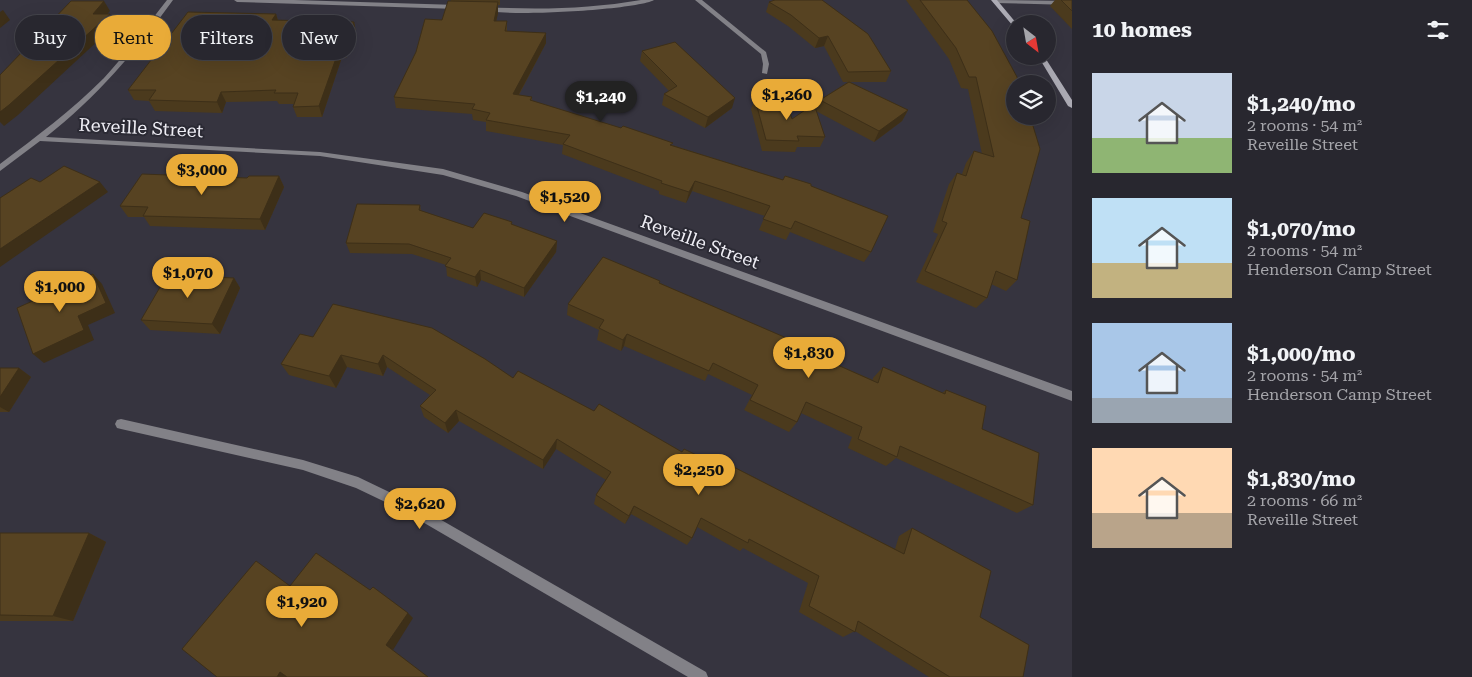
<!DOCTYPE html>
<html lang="en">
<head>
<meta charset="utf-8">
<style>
  :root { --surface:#28272f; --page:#302f37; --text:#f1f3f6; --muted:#a5a5aa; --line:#44444b; --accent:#e9ab38 }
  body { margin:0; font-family:"Roboto Serif",serif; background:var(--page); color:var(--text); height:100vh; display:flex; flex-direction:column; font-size:19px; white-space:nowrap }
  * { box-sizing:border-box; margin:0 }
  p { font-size:16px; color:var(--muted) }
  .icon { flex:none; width:28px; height:28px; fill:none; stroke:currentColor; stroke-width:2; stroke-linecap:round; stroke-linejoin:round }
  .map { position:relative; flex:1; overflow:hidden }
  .details { display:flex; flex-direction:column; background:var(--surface); width:400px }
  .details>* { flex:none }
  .banner { position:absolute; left:15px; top:15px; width:475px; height:45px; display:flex; gap:10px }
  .needle { width:32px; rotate:149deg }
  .tools { position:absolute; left:1006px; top:15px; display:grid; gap:10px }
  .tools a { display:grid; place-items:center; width:50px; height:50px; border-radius:50%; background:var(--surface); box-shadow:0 5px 20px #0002,0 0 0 1px var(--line); font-size:25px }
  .price { position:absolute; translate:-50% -42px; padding:0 11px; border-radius:18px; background:var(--accent); color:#111; font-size:16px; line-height:32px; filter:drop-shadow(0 1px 2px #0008) }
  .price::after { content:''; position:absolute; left:50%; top:30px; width:15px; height:11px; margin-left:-8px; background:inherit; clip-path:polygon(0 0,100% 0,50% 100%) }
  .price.current { background:#222; color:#fff }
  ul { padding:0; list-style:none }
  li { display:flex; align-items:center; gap:15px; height:125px; padding:0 20px }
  li span { display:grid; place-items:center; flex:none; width:140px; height:100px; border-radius:0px; color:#555 }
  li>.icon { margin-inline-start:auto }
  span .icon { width:60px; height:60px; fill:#fffc; stroke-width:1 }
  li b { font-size:21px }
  h2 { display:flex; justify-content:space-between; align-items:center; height:60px; padding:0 20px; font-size:21px }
  .chip { padding:0 18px; border-radius:22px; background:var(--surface); box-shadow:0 5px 20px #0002,0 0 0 1px var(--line); font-size:18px; line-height:45px }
  .chip.current { background:var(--accent); color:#111 }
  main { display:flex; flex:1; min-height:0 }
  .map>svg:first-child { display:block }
</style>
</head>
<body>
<main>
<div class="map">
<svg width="1072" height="677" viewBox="0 0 1072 677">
  <rect width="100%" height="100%" fill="#36343f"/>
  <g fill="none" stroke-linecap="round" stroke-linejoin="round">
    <path fill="#828187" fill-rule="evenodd" d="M167,0h6c-37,51 -77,98 -127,137l274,15 123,17 79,23 550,199v10l-556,-205 -73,-21 -123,-19 -280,-15 -40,30v-7c36,-27 72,-54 104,-86 23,-25 42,-51 63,-78z
      M234,0h60l164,5 3,2 -3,2 -221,-7z
      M641,0h13c-17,10 -156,18 -172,9l3,-2c52,3 104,2 156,-7z
      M695,0h7l64,52 3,12 -2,10 -5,-1 1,-9 -2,-10z
      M993,0l79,1v4l-77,-2 -2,-1z
      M121,419l182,41 55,17 52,25 296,170 2,5h-20l-286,-167 -46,-22 -53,-18 -182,-41 -4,-1 -2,-4 2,-4z"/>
    <path fill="#adacb5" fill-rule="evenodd" d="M991,0h6l20,24h-2v3l-2,-1z
      M1038,56h6l28,44v8l-4,-2z"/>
  </g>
  <path fill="#4b3a1d" d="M451,0h49v5h-2v8l-2,8h11v10l39,2v10l-27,52 13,2v4l251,79 28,6 60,66 -7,10 -74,-30 -4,8 -27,-10 6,-14 -73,-25 -6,12 -27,-9v-3l-97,-37 1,-9 -77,-14v-9l-13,-2 -1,-6 -76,-6 -2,-11 48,-77z
    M906,0h61l54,218 -4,62 -11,11 -15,-7 -4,14 -11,10 -60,-26 22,-48 -5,-2 16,-48 8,-11 5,1 4,-11 8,-12 8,3 -14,-65 -7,-1 -12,-29z
    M1055,0h17v29l-22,-23z
    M769,2l122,69 -5,11h-36l58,28 -6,11 -28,21 -58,-31 9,26 -5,10h-23l-2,5 -33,-1 -11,-42 4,-10 37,20 24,-9 4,-10 28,-18h-5l-19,-36 -9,2 -27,-22 -22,-14z
    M276,14l2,6 76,2 2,10 -10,26 -4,-1 -20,60h-25l-4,-10 1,-3h-15l-2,-3 -51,1 -4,11 -67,-2 -6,-10 -15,-1 -6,-10z
    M642,51l90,57 -27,20 -43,-23 2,-11 5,-3 -29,-30z
    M279,176l5,11 -19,43 -115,-4 -6,-9h-16l-8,-11 127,-28z
    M420,205l1,6 52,17 39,-6v3l45,16 -1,11 -32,45 -43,-17 -4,7 -30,-11 -1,-11 -34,-11 -62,-1 -4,-10z
    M234,278l6,10 -20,46 -70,-4 -9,-10z
    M660,283l164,76 49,21v-2l10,-11 59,26 4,-3 36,39 51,76 -16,8 -121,-55 -10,8 -38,-18 4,-11 -51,-24 -4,9 -8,10 -45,-22 8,-15 -44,-21 -3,7 -81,-35 -3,5 -24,-11 2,-10 -32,-15 1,-11z
    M313,337l200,41 81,33 88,41 27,9 3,-5 183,93 4,-13 13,-8 68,89 43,60h-94l-74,-46 -12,6 -44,-25 9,-29 -65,-35 -3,3 -43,-24 -5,11 -5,7 -56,-31 -6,10 -31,-20 2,-9 10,-15 -50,-31 -13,20 -84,-48 -11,12 -24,-16 -4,-11 10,-11 -43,-28 -4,9 -36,-9 -11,21 -47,-13 -8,-11z
    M0,368h19l12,9 -22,35h-9z
    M0,533h89l17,9 -33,79h-73z"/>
  <path fill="#3d2f18" d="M104,1l6,10 -8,9 8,-6 6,10 -98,91 -14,11 -4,-4v-10z
    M498,2v11l-4,18v-10z
    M3,10l7,10 -10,8v-16z
    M276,14l3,11 -7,-5z
    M354,22l2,10 -10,26 -3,-11z
    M546,33v10l-33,62v-11z
    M828,36l-4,10 -9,2 4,-10z
    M340,47l2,10 -20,60 -3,-11z
    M221,92l5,10 -4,11 -5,-11z
    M735,98l-3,10 -27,20 3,-11z
    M908,110l-6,11 -28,21 5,-11z
    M279,176l5,11 -19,43 -5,-11z
    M695,181l-3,10 -6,12 3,-11z
    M100,182l8,10 -108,75v-18z
    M557,241l-1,11 -32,45v-9z
    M480,270l1,10 -4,7 -2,-10z
    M93,274l9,10 13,29 -27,12 6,15 -50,23 -11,-9 45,-38z
    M234,278l6,10 -20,46 -8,-10z
    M627,334l-3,12 -3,5 2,-11z
    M341,355l6,12 -11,21 -7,-12z
    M383,355l4,12 -4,9 -5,-12z
    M19,368l12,9 -22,35 -9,-5v-10z
    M456,410l3,11 -11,12 -3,-10z
    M557,439l-1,10 -13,20v-9z
    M634,506l-3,8 -6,10z
    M89,533l17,9 -33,79 -20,-5z
    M408,613l5,5 -20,32 -7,-5z
    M280,672l10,5h-13z"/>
  <path fill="#574322" stroke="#3d2f18" d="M775,0h47l46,34 23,37 -43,1 -20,-36 -9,2 -28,-23 -22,-13z
    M920,0h47l25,31 25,46 2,7h-4v32h15l10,33 -19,69 9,3 -13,59 -21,-9 -9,27 -62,-27 22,-48 -5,-2 15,-48 9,3 8,-25 20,6 -18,-80h-7l-13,-29z
    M1061,0h11v11z
    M71,1h33l-11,13h17l-101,91 -9,7v-37z
    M448,1l50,1 -4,19h13l-2,10 41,2 -33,61 19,3 -2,3 91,28 2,-2 50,17 -3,2 113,35 2,-4 26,8v2l77,30 -17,36 -76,-31 -4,8 -28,-10 7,-13 -41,-14 -34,-11 -6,11 -28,-9 1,-2 -99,-37 7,-9 -84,-15 4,-7 -18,-4 3,-5 -81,-7 22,-45 9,-33 17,1z
    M188,12l88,2 -4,6 82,2 -11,25h-3l-21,59 -26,1 5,-14h-24l2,-3 -55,2 -4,10 -68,-2 7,-10h-28z
    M675,42l60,56 -27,19 -44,-23 13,-8 -35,-35z
    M849,82l59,28 -29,21 -59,-31z
    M755,99l31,1 6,19 22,-15 11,33 -28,-1 2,5 -33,-1z
    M64,166l36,16 -100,67v-51l31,-20 9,4z
    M142,174l105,4 2,-2h30l-19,43 -117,-3 5,-9 -28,-1z
    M357,204l63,1 -1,5 54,18 11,-15 28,9 -1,2 46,17 -33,47 -44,-18 -5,7 -30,-11 6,-8 -42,-14 -63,-1z
    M603,257l57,24 -1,2 167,72 -2,4 54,24 5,-16 62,27 1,-4 40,16 -4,23 57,24 -6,52 -133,-59 -3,11 -39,-18 4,-12 -56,-25 -9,20 -47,-22 8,-15 -45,-22 -4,8 -82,-37 -4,6 -24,-12 5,-8 -36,-16z
    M93,274l13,29 -28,13 6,14 -51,24 -16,-46z
    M167,275l67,3 -22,46 -71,-4z
    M333,304l99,24 53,31 28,19 5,-7 76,40 5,-7 83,48 2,-3 25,12 3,-5 192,98 8,-26 79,43 -11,46 49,28 -6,32h-73l-92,-56 -3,11 -46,-26 10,-30 -70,-37 -1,4 -47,-25 -9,20 -58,-32 -5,10 -33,-21 15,-23 -54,-33 -14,21 -87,-50 -11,13 -25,-17 16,-16 -53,-35 -5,9 -37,-9 -12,21 -48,-12 19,-30 13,3z
    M0,368h19l-19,29z
    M0,533h89l-36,83 -53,-1z
    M316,553l54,37 3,-3 35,26 -22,32 42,32h-141l-7,-5 -3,5h-60l-35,-28 74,-88 34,25z"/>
  <g text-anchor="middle" stroke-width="4" stroke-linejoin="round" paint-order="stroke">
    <g font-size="18" fill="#efeef5" stroke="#2b2a34">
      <text transform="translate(141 128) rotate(3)" y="6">Reveille Street</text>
      <text transform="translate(700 242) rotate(20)" y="6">Reveille Street</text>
    </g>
  </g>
</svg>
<div class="tools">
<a><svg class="needle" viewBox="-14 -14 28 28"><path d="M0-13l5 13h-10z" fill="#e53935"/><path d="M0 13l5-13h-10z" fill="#a5a5aa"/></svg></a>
<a><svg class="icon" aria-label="layers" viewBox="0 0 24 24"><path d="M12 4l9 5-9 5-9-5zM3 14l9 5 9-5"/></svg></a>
</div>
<b class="price" style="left:787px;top:121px">$1,260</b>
<b class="price current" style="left:601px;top:123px">$1,240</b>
<b class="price" style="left:202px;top:196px">$3,000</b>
<b class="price" style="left:565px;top:223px">$1,520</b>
<b class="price" style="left:188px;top:299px">$1,070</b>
<b class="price" style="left:60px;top:313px">$1,000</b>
<b class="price" style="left:809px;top:379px">$1,830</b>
<b class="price" style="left:699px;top:496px">$2,250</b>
<b class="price" style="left:420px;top:530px">$2,620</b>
<b class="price" style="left:302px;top:628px">$1,920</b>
<div class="banner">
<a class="chip">Buy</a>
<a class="chip current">Rent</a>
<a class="chip">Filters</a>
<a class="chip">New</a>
</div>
</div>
<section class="details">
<h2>10 homes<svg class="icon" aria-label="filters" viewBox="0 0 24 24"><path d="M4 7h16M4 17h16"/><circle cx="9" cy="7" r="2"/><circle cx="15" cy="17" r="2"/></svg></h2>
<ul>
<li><span style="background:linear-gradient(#c9d6e8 65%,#8fb573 0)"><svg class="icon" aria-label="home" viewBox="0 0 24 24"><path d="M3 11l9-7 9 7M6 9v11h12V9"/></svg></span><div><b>$1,240/mo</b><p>2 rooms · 54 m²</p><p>Reveille Street</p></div></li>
<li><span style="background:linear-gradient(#bfe0f5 65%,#c2b280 0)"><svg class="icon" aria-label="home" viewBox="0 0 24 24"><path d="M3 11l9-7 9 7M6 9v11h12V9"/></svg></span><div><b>$1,070/mo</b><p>2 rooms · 54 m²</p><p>Henderson Camp Street</p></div></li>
<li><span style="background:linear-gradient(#a9c7e8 75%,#9aa5b1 0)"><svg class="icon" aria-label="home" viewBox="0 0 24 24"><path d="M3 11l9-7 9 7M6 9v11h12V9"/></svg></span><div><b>$1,000/mo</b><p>2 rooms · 54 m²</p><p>Henderson Camp Street</p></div></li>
<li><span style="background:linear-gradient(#ffd9b3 65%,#b9a48a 0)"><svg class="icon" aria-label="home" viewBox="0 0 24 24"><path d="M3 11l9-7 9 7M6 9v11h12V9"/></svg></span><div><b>$1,830/mo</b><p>2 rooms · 66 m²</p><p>Reveille Street</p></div></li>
</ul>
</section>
</main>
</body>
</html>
